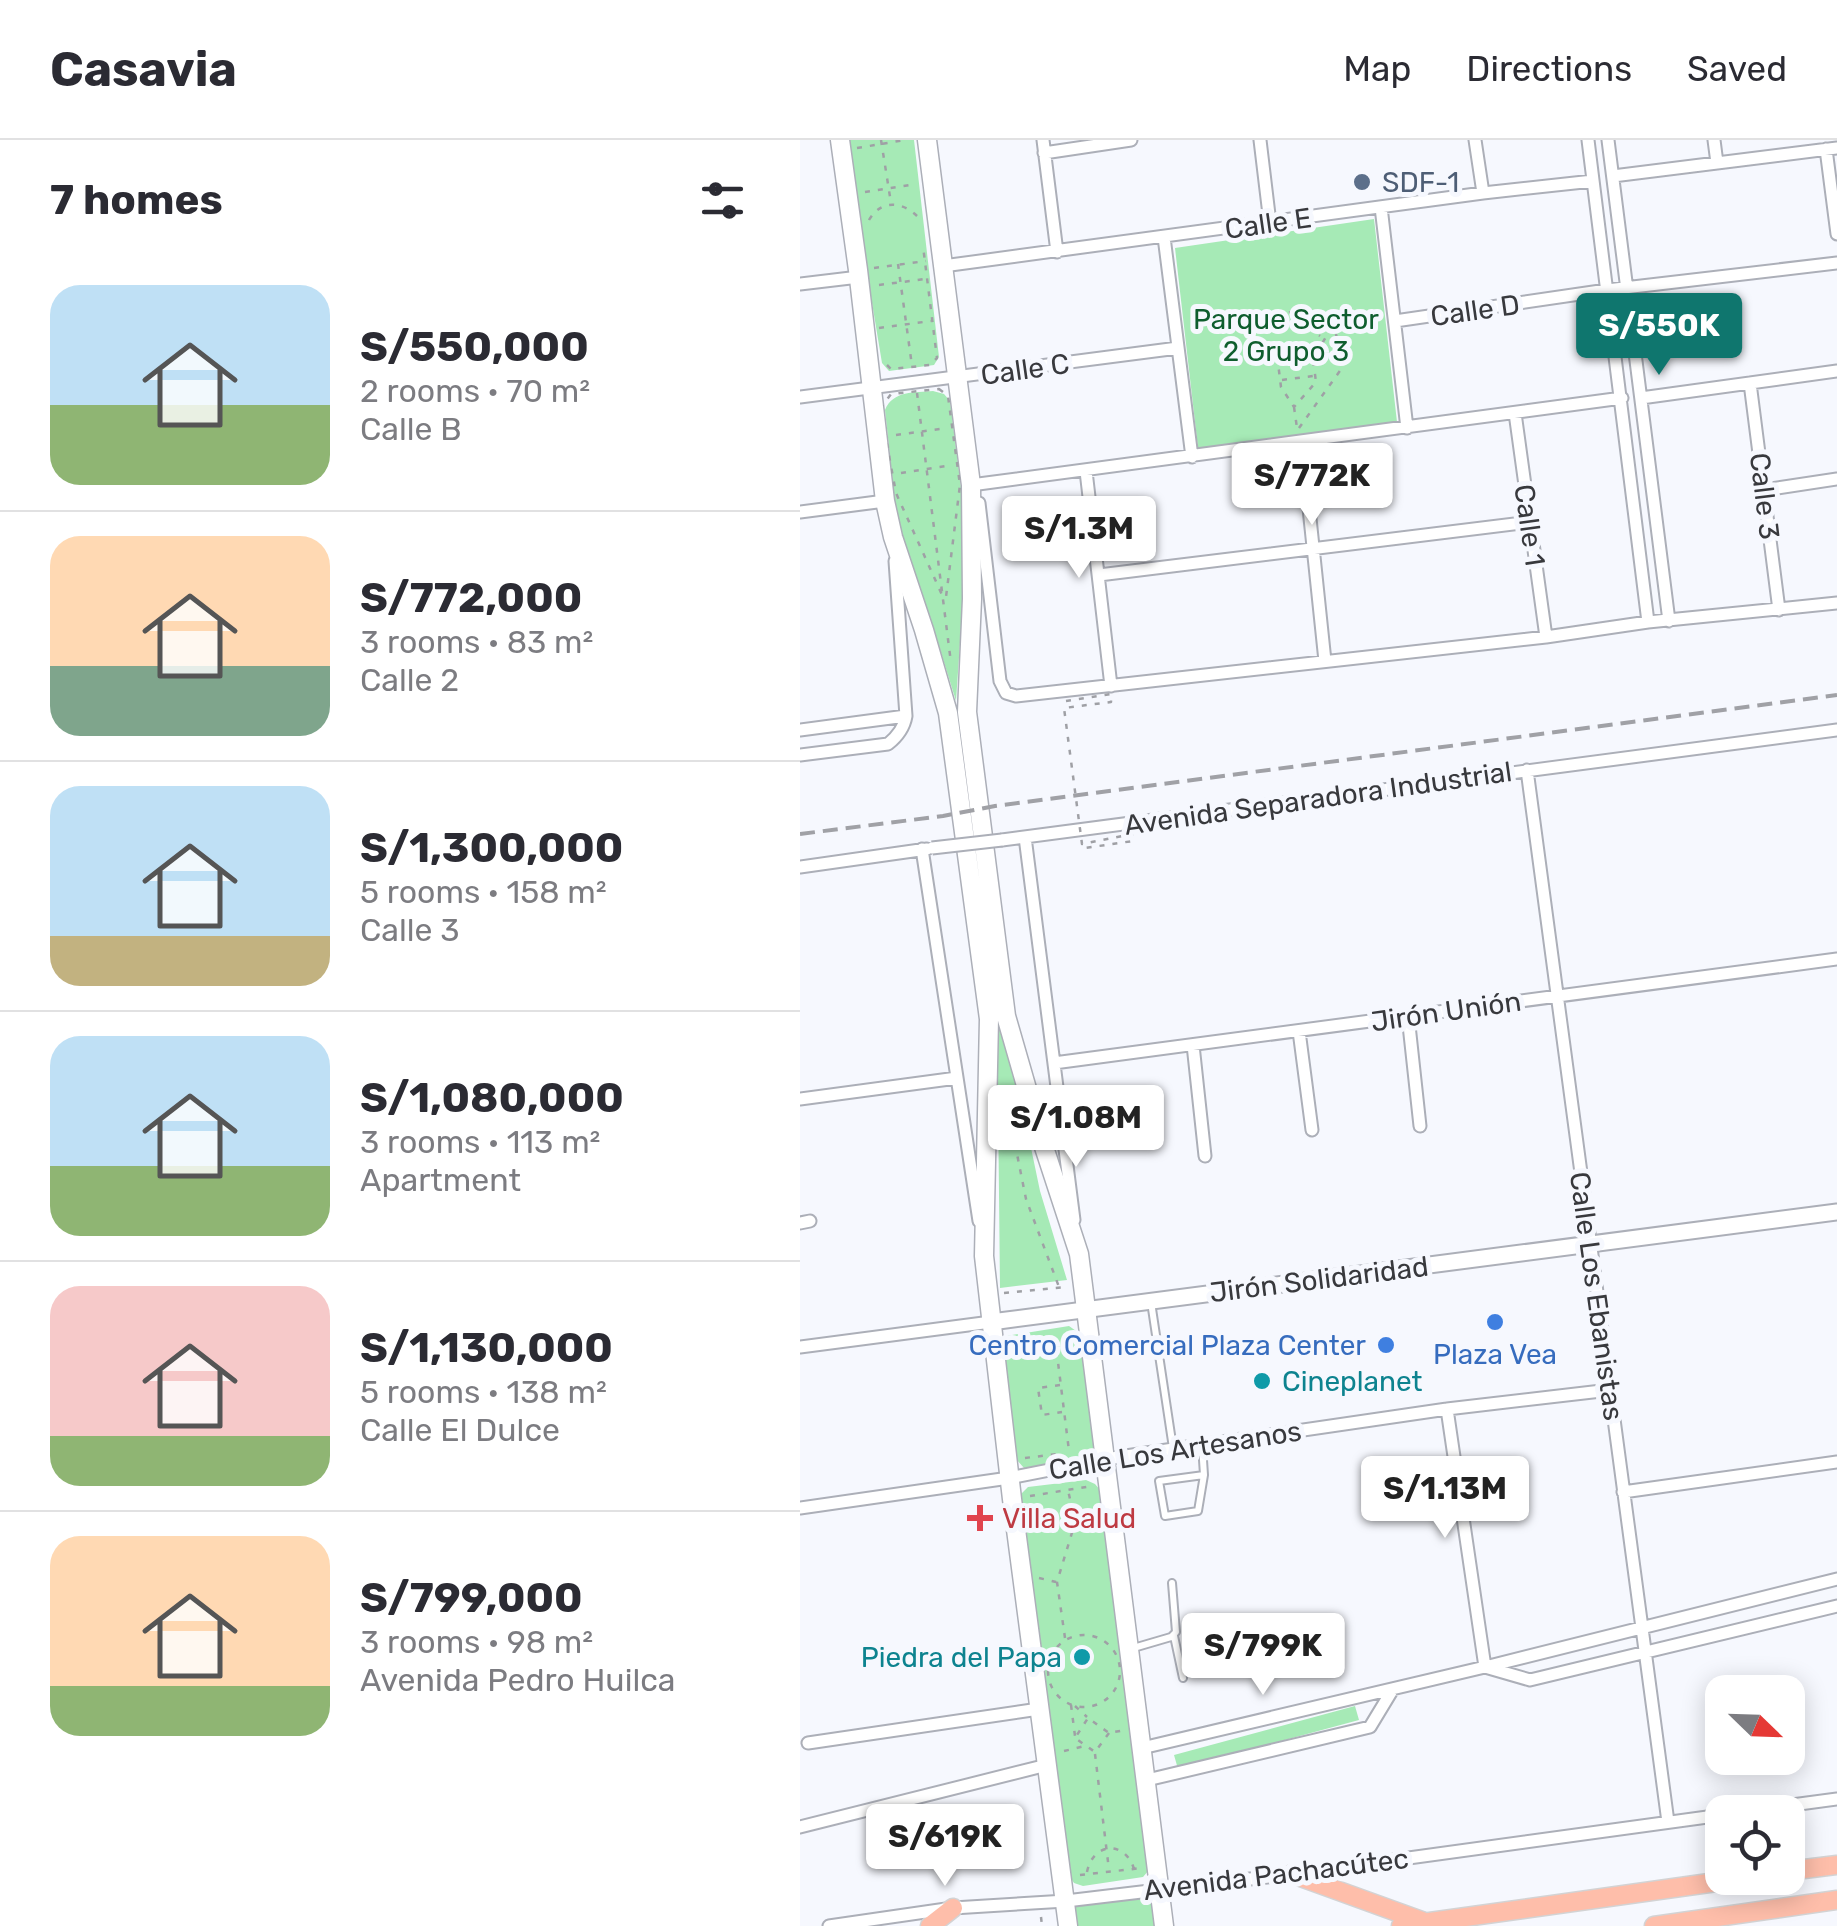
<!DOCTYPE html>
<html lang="en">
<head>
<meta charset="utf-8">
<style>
  :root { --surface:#fff; --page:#f2f2f3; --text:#2b2b33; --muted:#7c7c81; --line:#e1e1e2; --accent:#0f766e }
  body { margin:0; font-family:Rubik,sans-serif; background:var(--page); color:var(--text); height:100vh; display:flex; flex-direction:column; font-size:38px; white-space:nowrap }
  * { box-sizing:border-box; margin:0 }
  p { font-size:32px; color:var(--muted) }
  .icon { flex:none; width:55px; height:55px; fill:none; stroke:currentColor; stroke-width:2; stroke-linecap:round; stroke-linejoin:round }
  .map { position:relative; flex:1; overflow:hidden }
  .details { display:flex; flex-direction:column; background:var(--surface); width:800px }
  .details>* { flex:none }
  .needle { width:65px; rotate:113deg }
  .buttons { position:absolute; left:905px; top:1535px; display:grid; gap:20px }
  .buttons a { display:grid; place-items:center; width:100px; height:100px; border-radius:20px; background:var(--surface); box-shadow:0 5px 25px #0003; font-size:50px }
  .price { position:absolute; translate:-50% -85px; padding:0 22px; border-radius:10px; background:#fff; color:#222; font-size:32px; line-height:65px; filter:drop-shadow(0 2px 5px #0008) }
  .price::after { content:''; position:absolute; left:50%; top:60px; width:30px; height:22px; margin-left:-15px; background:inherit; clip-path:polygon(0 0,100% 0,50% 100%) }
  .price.current { background:var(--accent); color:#fff }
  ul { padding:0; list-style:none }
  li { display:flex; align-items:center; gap:30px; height:250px; padding:0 50px }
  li+li { border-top:2px solid var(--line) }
  li span { display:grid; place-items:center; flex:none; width:280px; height:200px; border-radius:30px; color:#555 }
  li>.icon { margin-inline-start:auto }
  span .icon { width:120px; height:120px; fill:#fffc; stroke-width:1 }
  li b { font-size:42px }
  h2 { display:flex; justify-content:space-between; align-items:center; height:120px; padding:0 50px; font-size:42px }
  header { display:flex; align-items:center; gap:60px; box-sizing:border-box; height:140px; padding:0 50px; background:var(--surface); border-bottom:2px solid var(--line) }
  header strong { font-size:48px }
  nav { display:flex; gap:55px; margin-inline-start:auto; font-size:35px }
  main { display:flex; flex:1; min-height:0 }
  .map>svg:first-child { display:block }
</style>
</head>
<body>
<header>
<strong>Casavia</strong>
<nav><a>Map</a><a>Directions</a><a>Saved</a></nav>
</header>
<main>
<section class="details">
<h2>7 homes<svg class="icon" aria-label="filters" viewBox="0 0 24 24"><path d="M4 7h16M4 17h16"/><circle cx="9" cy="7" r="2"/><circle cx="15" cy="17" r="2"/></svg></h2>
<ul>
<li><span style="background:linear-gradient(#bfe0f5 60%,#8fb573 0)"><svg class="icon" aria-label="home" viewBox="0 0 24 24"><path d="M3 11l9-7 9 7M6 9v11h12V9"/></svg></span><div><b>S/550,000</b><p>2 rooms · 70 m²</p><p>Calle B</p></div></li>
<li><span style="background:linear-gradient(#ffd9b3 65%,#7fa58c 0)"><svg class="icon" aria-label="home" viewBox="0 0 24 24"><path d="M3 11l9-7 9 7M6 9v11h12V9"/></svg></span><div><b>S/772,000</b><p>3 rooms · 83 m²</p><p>Calle 2</p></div></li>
<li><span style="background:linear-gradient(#bfe0f5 75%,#c2b280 0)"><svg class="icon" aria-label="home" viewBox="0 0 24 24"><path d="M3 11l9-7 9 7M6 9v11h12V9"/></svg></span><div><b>S/1,300,000</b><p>5 rooms · 158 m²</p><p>Calle 3</p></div></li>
<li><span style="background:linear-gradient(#bfe0f5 65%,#8fb573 0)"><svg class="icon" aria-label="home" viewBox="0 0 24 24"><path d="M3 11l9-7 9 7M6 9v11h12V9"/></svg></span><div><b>S/1,080,000</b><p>3 rooms · 113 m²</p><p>Apartment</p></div></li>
<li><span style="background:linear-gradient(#f6c9c9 75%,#8fb573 0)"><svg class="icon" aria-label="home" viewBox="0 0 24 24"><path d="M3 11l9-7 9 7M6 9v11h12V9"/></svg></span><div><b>S/1,130,000</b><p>5 rooms · 138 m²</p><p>Calle El Dulce</p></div></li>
<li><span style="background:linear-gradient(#ffd9b3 75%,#8fb573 0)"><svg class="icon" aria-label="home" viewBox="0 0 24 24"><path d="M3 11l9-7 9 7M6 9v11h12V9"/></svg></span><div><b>S/799,000</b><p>3 rooms · 98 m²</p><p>Avenida Pedro Huilca</p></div></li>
</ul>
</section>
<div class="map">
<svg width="1037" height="1786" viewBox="0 0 1037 1786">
  <rect width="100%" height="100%" fill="#f6f8fe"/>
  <path fill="#a6eab6" d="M45,0h69l25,217 -5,8 -45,6 -7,-8z
    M574,79l23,203 -199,26 -23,-200z
    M133,251l11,3 6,7 11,87 2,111 -7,102 -26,-84 -29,-83 -6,-32 -10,-92c8,-20 30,-17 48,-19z
    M197,863l23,92 20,96 27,89 -67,8z
    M269,1186l10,7 17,112 -4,11 -68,12 -9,-10 -14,-115 5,-7z
    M286,1340l9,4 6,7 48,379 -6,7 -60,9 -9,-3 -6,-9 -49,-373 3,-8 6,-6z
    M555,1566l4,14 -181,49 -4,-14z
    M354,1756l3,30h-82l-2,-19z"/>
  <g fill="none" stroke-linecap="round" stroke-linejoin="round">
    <g stroke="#acafb8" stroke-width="10">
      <path id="service" d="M351,1162l22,146
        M402,1305l2,30 -6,36 -33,5 -6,-35 45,-6
        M374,1496l9,42
        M330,1509l41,-12 5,-5 -4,-49"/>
    </g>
    <g stroke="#acafb8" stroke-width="15">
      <path id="minor" d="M243,0l14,112
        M460,0l10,83
        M675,0l8,53
        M788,0l60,482
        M808,0l61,481
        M914,0l3,23
        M1026,9l11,85
        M244,13l87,-13
        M813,36l224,-28
        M581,67l26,221
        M364,97l28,220
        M143,126l540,-73 110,-12
        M0,144l59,-7
        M595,181l212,-31 230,-27
        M950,243l29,227
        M0,257l378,-49
        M841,258l196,-27
        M715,273l31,224
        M502,302l23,219
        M286,331l25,215
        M171,345l651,-87
        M964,350l73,-11
        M179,363l21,178 6,12 10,3 530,-59 102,-15 189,-19
        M0,372l85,-11
        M299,435l431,-53
        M0,590l106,-14
        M0,615l88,-11c10,-8 16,-16 18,-28l-11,-155
        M727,630l141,1052
        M225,697l49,383
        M202,700l835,-110
        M122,709l57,372
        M0,727l127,-18
        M608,876l12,110
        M499,891l13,99
        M393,905l12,111
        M254,923l783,-104
        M0,959l157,-21
        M0,1083l10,-2
        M0,1207l191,-25
        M647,1269l38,258 45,13 307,-74
        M823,1352l214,-30
        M0,1368l209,-30 96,-19 342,-50 163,-19
        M8,1603l231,-34
        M342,1608l343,-81 352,-88
        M347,1640l223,-53 23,-38
        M940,1672l97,-13
        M0,1687l247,-62
        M29,1786l124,-18 113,-7 226,-27 430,-59"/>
    </g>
    <g stroke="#acafb8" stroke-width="19">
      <path id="tertiary" d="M191,1182l846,-110"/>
    </g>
    <g stroke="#acafb8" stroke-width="21">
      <path id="secondary" d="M40,0l18,130 27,231 8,36 31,93 24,83 41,306 -5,237 28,243 56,427
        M127,0l44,345 1,114 -5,113 39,304 36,125 37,113 85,672"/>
    </g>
    <g stroke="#d3d3d4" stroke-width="21">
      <path id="primary" d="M988,1731l49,-6
        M492,1734l130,47
        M130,1786l23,-18
        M601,1786l344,-48
        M854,1786l183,-26"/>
    </g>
    <path stroke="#9fa0a5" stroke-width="2.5" stroke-dasharray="5 8" stroke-linecap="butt" d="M81,0l10,63
      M57,8l48,-8
      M65,52l51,-8
      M69,80c12,-21 34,-19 50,-2
      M98,124l14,102
      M74,128l52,-7
      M79,145l46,-6
      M463,175l41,-4
      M498,180l22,16
      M79,188l52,-7
      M513,219l-21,-12 -14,16 3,24 13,20 22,-25 -3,-23 14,-24
      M87,225l4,4 39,-4 7,-7 -14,-112
      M482,240l31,-4
      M139,249l9,7 12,89 -14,112h-3l-47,-104 -14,-75v-12l9,-12z
      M117,253l34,270
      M494,267l3,21
      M499,288l43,-60 -6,-34
      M96,295l51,-7
      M101,333l51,-8
      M210,952l6,57 10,50 33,88
      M204,1153l62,-6
      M255,1198l14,113
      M211,1204l61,-8
      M260,1245l-22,3 4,27 20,-3
      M225,1318l32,-4
      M230,1356l62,-10
      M239,1438l17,4
      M248 1531a36 36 0 1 1 72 0a36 36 0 1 1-72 0Z
      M265,1498l-8,-56 17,-56v-9l-6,-27
      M271,1565l4,31
      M275,1566l12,11
      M309,1593l-14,19 -20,-14 13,-20 21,15 16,-3
      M264,1611l21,-5
      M295,1614l14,116
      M287,1732c6,-30 38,-32 47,-3
      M280,1735l62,-7
      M241,1777l1,9"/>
    <use href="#service" stroke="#fff" stroke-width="6"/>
    <use href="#minor" stroke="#fff" stroke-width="11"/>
    <use href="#tertiary" stroke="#fff" stroke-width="15"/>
    <use href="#secondary" stroke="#fff" stroke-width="18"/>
    <use href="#primary" stroke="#febeaa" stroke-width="18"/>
    <path stroke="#a0a1a6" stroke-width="4" stroke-dasharray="15 8" stroke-linecap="butt" d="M0,694l143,-18 52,-10 842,-111"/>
    <g stroke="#acafb8" stroke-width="15" stroke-linecap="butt">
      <path id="minor-bridge" d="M132,708l70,-8"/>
    </g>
    <path stroke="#9fa0a5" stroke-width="2.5" stroke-dasharray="5 8" stroke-linecap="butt" d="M266,561l45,-7v8l-47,6 18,136 50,-10 1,7 -48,7"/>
    <use href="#minor-bridge" stroke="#fff" stroke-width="11"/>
  </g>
  <circle fill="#5c6f8a" stroke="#f6f8fe" stroke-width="4" cx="562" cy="42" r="10"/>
  <g fill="#3f7fe0" stroke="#f6f8fe" stroke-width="4">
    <circle cx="695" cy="1182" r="10"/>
    <circle cx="586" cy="1205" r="10"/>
  </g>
  <g fill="#0f9aa8" stroke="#f6f8fe" stroke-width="4">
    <circle cx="462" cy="1241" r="10"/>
    <circle cx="282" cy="1517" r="10"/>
  </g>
  <path fill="#e0444e" stroke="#f6f8fe" stroke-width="4" d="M175 1363h10v10h10v10h-10v10h-10v-10h-10v-10h10z"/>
  <g text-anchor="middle" stroke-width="10" stroke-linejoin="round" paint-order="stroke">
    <g font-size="28" fill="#4e5e75" stroke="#f6f8fe" text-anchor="start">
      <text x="582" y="52">SDF-1</text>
    </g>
    <g font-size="28" fill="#38393d" stroke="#f6f8fe">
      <text transform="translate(468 83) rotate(-8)" y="10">Calle E</text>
      <text transform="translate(675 170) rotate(-8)" y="10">Calle D</text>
      <text transform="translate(225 229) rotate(-8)" y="10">Calle C</text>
      <text transform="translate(965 356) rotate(83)" y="10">Calle 3</text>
      <text transform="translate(730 385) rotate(82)" y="10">Calle 1</text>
      <text transform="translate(518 658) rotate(-8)" y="10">Avenida Separadora Industrial</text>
      <text transform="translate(646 871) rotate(-8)" y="10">Jirón Unión</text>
      <text transform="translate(519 1139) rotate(-7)" y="10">Jirón Solidaridad</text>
      <text transform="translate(797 1156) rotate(82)" y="10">Calle Los Ebanistas</text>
      <text transform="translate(375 1310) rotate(-9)" y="10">Calle Los Artesanos</text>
      <text transform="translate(476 1734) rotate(-7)" y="10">Avenida Pachacútec</text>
    </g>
    <g font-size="28" fill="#0f5e2e" stroke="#f6f8fe">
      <text x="486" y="189">Parque Sector<tspan x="486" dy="32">2 Grupo 3</tspan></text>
    </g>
    <g font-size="28" fill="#366cbe" stroke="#f6f8fe" text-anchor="end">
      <text x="566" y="1215">Centro Comercial Plaza Center</text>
      <text x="695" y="1224" text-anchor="middle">Plaza Vea</text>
    </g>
    <g font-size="28" fill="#0d838f" stroke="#f6f8fe" text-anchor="start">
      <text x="482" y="1251">Cineplanet</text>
      <text x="262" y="1527" text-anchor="end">Piedra del Papa</text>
    </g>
    <g font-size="28" fill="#be3a42" stroke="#f6f8fe" text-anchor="start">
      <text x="202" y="1388">Villa Salud</text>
    </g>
  </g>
</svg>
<div class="buttons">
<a><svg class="needle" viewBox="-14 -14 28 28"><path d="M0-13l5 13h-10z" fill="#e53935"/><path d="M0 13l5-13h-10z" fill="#7c7c81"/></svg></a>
<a><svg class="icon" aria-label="locate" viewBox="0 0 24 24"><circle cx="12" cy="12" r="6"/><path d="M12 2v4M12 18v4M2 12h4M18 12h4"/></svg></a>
</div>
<b class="price current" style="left:859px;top:238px">S/550K</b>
<b class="price" style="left:512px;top:388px">S/772K</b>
<b class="price" style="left:279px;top:441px">S/1.3M</b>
<b class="price" style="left:276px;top:1030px">S/1.08M</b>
<b class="price" style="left:645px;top:1401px">S/1.13M</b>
<b class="price" style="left:463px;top:1558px">S/799K</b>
<b class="price" style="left:145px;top:1749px">S/619K</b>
</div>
</main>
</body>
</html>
